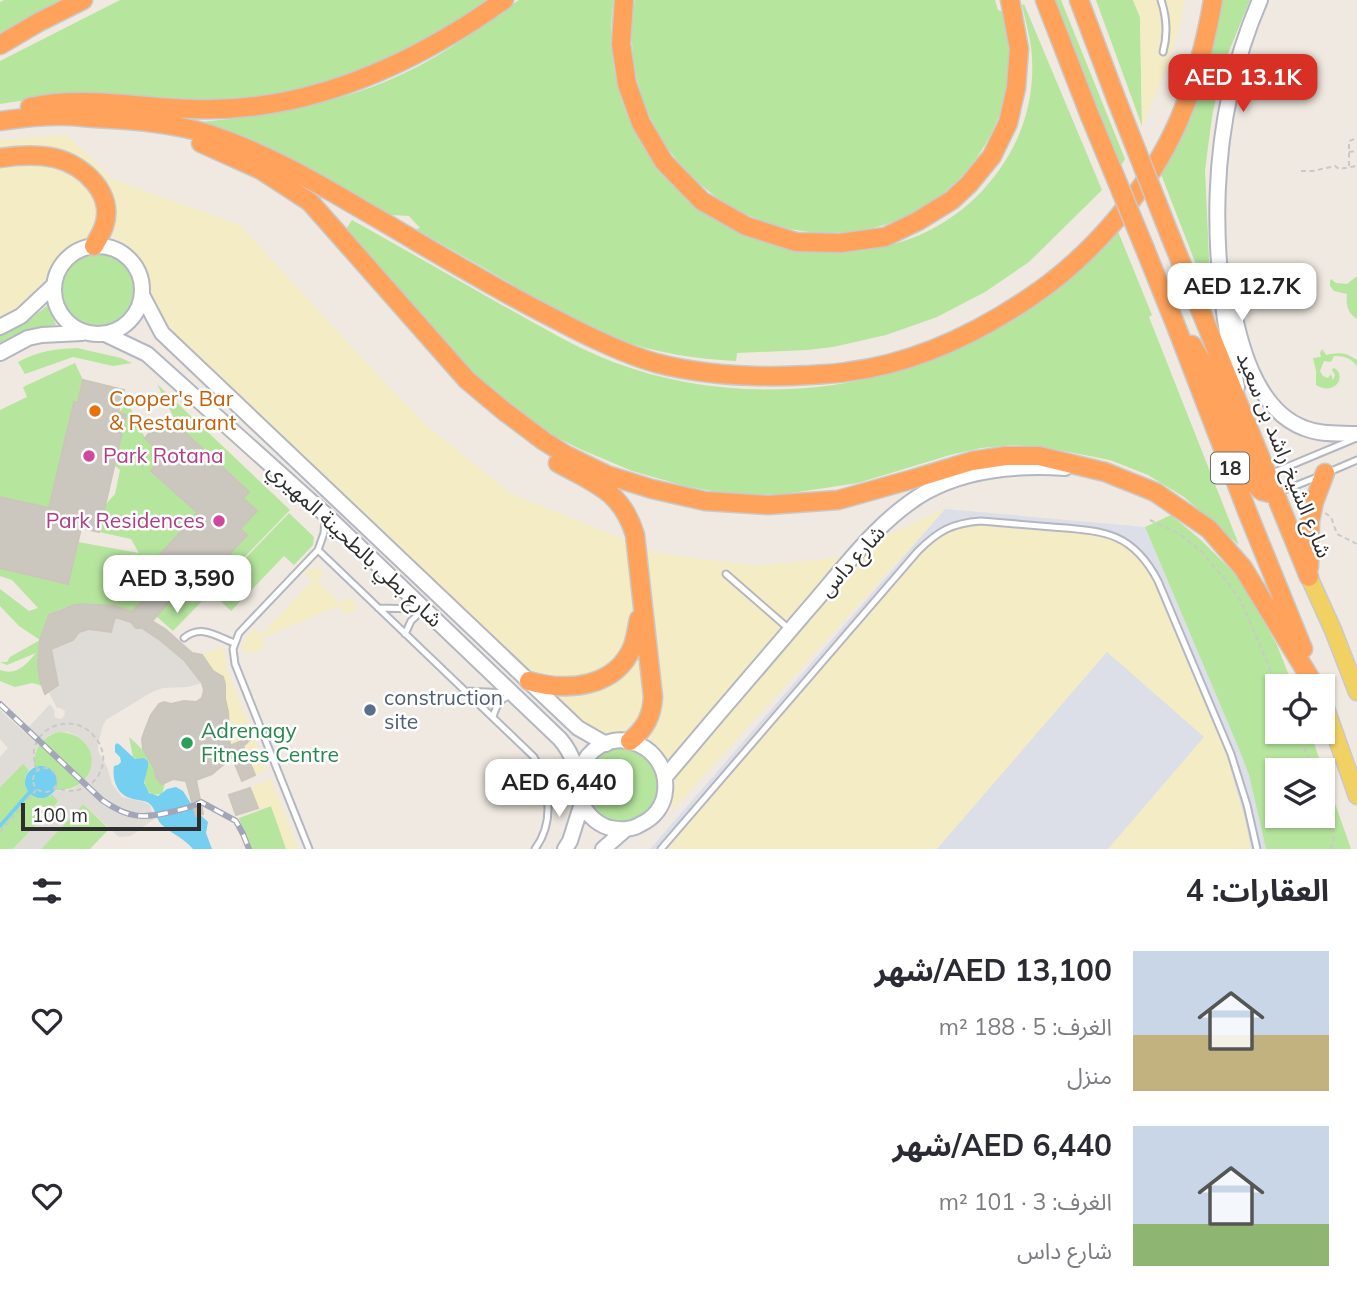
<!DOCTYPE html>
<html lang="ar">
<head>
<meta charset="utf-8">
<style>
  :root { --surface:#fff; --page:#f7f7f7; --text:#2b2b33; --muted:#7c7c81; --accent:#d93025 }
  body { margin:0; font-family:Mulish,"Noto Sans Arabic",sans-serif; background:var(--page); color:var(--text); direction:rtl; height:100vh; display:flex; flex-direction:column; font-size:26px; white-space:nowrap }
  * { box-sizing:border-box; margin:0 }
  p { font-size:23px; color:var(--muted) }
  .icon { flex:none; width:38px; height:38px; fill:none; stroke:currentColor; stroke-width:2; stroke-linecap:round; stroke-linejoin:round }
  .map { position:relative; height:849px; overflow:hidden; direction:ltr }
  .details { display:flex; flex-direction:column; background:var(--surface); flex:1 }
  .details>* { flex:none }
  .controls { position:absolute; left:1265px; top:674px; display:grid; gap:14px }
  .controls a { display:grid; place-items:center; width:70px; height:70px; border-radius:0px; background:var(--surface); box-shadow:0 2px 5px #0004; font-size:35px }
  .scale { position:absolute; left:21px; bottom:18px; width:180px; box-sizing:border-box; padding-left:7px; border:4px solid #2e2e2e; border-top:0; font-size:19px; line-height:24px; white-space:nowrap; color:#2e2e2e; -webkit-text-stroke:5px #fff; paint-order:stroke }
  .price { position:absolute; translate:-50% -60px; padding:0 16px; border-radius:14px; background:#fff; color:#222; font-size:23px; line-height:46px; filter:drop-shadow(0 2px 4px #0008) }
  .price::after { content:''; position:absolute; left:50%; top:42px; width:21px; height:16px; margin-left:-10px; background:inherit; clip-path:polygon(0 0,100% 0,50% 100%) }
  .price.on { background:var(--accent); color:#fff }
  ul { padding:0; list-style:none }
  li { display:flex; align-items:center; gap:21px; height:175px; padding:0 28px }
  li span { display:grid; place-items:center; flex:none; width:196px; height:140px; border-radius:0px; color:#555 }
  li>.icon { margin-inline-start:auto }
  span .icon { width:84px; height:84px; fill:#fffc; stroke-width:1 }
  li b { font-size:30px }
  h2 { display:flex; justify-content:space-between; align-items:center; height:84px; padding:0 28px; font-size:30px }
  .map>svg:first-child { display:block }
</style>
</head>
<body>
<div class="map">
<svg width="1357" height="849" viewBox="0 0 1357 849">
  <rect width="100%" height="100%" fill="#efe9e1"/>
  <path fill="#dcdee8" d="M945,509l200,18 94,222 10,26 17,74h-616z"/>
  <path fill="#b6e59e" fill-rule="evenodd" d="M4,0h71l-75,35v-33z
    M120,0h370c-85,55 -168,98 -272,101 -24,0 -50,-4 -74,-5 -48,-1 -97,0 -144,8v-43z
    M519,0h95c-8,47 1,96 24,138 75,136 284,160 369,20 20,-32 29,-73 24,-111 -2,-14 -6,-28 -9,-42l2,-1 78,186 -73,72 -44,30 -48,25 -51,18 -53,12 -26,3 -70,3 -1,8c-40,-2 -79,-8 -117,-21 -33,-13 -64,-31 -96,-49 -35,-21 -71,-41 -107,-62l4,-1 -11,-12 -18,-1c-62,-35 -121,-75 -190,-93 86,-9 163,-22 239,-68 27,-16 53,-36 79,-54z
    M635,0h360l3,10 5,2c12,46 7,92 -18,133 -57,96 -180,114 -270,51 -61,-43 -94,-122 -80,-196z
    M1048,0h13l64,159 -8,13z
    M1096,0h37l7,17 2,109z
    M1219,0h31l-28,68 -10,49 -7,53 6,133 -52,-134z
    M352,220c50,28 99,56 148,84 37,20 73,43 113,58 145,54 313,27 436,-67 25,-19 46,-44 68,-66l35,86 -3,2 90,228 -55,-48 -36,-22 -38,-15 -67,-13 -30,-2 -32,3 -31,7 -92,28 -73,11 -46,1 -27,-4 -27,-5 -53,-15 -52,-22 -26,-13 -24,-14 -43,-36 -56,-58 -85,-99z
    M59 290a39 39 0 1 1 78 0a39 39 0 1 1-78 0Z
    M1357,276v43c-10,-6 -11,-15 -10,-25l-13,-3 -4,-5v-5l1,-2 5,4 11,1z
    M48,305l8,20 -24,4 -32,16v-10l28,-14z
    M77,348l44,10 11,5 -19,3 -40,-9 -48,17 -7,-12c21,-11 36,-13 59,-14z
    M1322,349l4,6c12,-3 20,-3 31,5v7c-5,-9 -13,-11 -23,-11l-3,6 -7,-1 -4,10 3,5 5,2 3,-4 2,6 2,-5 -3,-5 1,-2c7,2 8,9 5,15 -6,7 -14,7 -22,2v-14l-3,-13 8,-1 -1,-4z
    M75,363l8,17 -5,23 -4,-1 -25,106 -49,-11v-87l27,-13 -4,-10z
    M157,384l133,126 -117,121 -17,-15 21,-23 9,8 60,-66 -6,-6 17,-18 -14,-13 6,-6 -71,-66z
    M128,403l17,35 12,12 -5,5 7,7 -7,9 46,42 -51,55 13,13 -19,20 -1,10c-11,3 -30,-6 -42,-7 -15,-2 -35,2 -47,10 -6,4 -2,4 -4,9 -1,6 -5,10 -6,15 -5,17 -2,32 2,48l-11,-3 -17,4 -15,-6v-11c16,6 26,-5 36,-17l-29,12 -7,-3h7l3,-5 30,-17 -21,-14 -19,-20v-17l29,22 9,-3 -26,-28 -12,-4v-8l78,-26 61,11 -8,-14 -32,-7 6,-27 10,-11 5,-24 -6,-5 12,-49 -8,-3z
    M289,513l25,24 -1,8 -19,20 -10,-9 -53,55 -19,-18z
    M1171,515l30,25 37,37 39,68 16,41h-15v46h32l41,117h-85l-17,-74 -10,-26 -94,-222zM1278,770h45v46h-45z
    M58,732c47,1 45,60 -3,58l2,-7 -23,-16c-1,-18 7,-29 24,-35z
    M129,737c10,9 20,18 25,31 3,7 1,9 7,15h4l-3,11 -10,1 -8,-8 4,-26 -4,-3 -7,2 -4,-3z
    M585 785a37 37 0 1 1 74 0a37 37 0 1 1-74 0Z
    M23,763l6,7 -4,8 1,11 24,7 2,-2 7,7 -46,48h-13v-62z
    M83,804l26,25 -19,20h-49z
    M271,806l16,43h-37l-11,-31z"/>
  <path fill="#f3ecc5" d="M1133,0h52c-8,45 -25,85 -43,126l-2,-109z
    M67,135l45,44 128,46 122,133 62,65 86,70 147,60 99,13 85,-9 104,-48 -275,304 6,-32 -9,-21 -8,-13 -17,-10 -43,-6 -17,-9 -26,-22 -389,-373 -14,-26 -3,-18 -9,-24 -12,-12 -15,-10 -30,3 -10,3 -10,7 -9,12 -5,13 -32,34 -18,8v-177z
    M965,522l127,11c33,6 46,19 63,47l70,170 20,69 6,30h-143l96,-112 -97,-85 -170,197h-275l275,-317 11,-7z
    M312,568l8,1 4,4 -7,8 24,23 8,-7 7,7 -1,7 -10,4 -6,-9 -77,32 3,9 -15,7 -5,-2 -4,-5 1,-5 12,-13 7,6 52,-55 -9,-8z
    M219,647l6,4 1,16 41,103 -12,5 -14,-33 -11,4 -2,-34 -3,-13 -1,-20 -4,-5 -6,-1 -12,-18z
    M271,779l27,70h-12l-15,-43 -12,4 -9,-22z"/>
  <path fill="#dfdcd8" d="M110,616l21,6 5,6h6l18,12 24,20 18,23 -14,4 -25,1 -11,4 -46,28 -3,5 -5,19v7l9,16 5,17 10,13 22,5 6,3 4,14 -23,17 -12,1 -36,-33 -42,45h-28l46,-47 -7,-8 3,-4 11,1 9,-3 8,-6 5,-6 3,-9 1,-9 -3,-9 -5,-8 -7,-5 -9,-4h-10l-10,4 -7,6 -6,9 -1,16 -5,3 -6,-6 -23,23v-30l8,-9 -8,-9v-29l24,22 26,-28 5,7 -1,4 2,3 5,1 3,-3 1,-5 -5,-3h-3l-12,-23 -3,-40z"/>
  <path fill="#75cff0" d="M117,743l3,2 15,14 9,-1 4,3v6l-4,16 5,10 9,3 9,-7 9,-2 7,4 12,19 13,12 -2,11 6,16h-19c-9,-11 -21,-15 -31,-24 -6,-6 -6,-14 -11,-20 -6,-6 -14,-4 -21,-7 -14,-4 -18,-20 -16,-32l4,-1 3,-3 -1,-5 -5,-5v-7z
    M25 782a16 16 0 1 1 32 0a16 16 0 1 1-32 0Z"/>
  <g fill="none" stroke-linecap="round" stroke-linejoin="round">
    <path stroke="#75cff0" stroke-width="3.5" d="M0,826l29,-33"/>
  </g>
  <path fill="#cbc7bf" stroke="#cbc5ba" stroke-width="2" d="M83,380l41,10 -6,23 8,2 -27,117 -18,-4 -13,56 -68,-16v-71l49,11 25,-106 4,1z
    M158,423l13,12 7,-9 71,66 -6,6 14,13 -17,18 7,6 -61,66 -9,-8 -25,28 13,8 27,24 10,2 11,16 10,6 2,7v15l3,13 2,34 20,-9 1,2 -8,7 12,29 -13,6 -10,-24 -20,17 -16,6 7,34 -7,2 -10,-35 -13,-2 -11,5 -2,-2 -4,-5 -1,-8 -12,-20 -1,-10 3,-9 6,-15 8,-11 5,-2 7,2 13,-3 12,1 6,-4 2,-8 -2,-7 -18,-23 -24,-20 -18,-12h-6l-5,-6 -16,-5 -4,15 -22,-3 -10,3 -6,8 -22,9 7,36 -13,9 -5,-14 -2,-14 2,-26 9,-25 25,-10 11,-1 29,2 18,6 28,-31 -13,-12 51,-56 -47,-42 8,-9 -7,-7 5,-5 -12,-12z
    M250,788l8,20 -22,7 -7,-20z"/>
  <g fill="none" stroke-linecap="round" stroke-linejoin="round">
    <g stroke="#b4b7c1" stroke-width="9">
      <path id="lane" d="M1161,0c6,18 7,34 2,52
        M1329,472l28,-12
        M1270,474l84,-35
        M1277,493l43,-17
        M318,550l6,-17 1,-15
        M726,574l62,54
        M378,608l42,1
        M405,634l6,-13 11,-10
        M184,638c17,-14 32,-2 50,5
        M465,691l43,2
        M493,717c3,-11 7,-19 19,-22
        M309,849l-74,-185 -2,-15 6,-16 79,-83 216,207c15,30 22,63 1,92
        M661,849l257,-298c20,-20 34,-28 63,-30 24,2 48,4 71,6 51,4 80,4 106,54l73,173 16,51 10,44"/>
    </g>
    <g stroke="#b4b7c1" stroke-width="18">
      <path id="secondary" d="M54 290a44 44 0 1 1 88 0a44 44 0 1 1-88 0Z
        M1230,292c8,47 24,117 74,136 17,7 35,5 53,6
        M142,295l20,38 416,395 28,16
        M0,327l21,-11 33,-31
        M105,334l42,20 178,160 235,225c7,8 12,17 15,28 3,9 2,18 4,27 3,16 16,30 31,34 11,2 22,2 31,-4 13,-6 23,-18 24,-33 5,-43 -49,-69 -77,-35 -6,8 -8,16 -10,25
        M0,353l28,-15 14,-3 40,-2
        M1237,387c-28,-131 -31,-262 23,-387
        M665,777c48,-57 96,-113 145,-170 34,-39 70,-89 116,-115 41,-23 93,-27 139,-24
        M565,849l5,-8 12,-38
        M603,849l23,-20"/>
    </g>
    <g stroke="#c9c9c9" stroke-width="19">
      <path id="primary" d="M1309,577l24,53 24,62
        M1323,700l34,96"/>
    </g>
    <g stroke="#c9c9c9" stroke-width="21">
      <path id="highway" d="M624,0l-3,44 6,40 14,39 23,39 38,39 44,25 50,16 44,1 45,-6 33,-16 34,-21 17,-16 23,-28 16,-33 8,-35 3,-39 -9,-49
        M1045,0l45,116
        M1079,0l38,101
        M0,45l39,-23 44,-22
        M30,107c55,-12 109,1 164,2 114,4 219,-44 310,-109
        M0,121c17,-2 34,-5 51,-5 15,-1 30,1 44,2 39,2 79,5 117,17 53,18 102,46 151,75 64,37 126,76 192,109 32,17 66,34 101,44 50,13 102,15 154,12 12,-1 24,-1 36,-3 67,-8 128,-37 183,-74 62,-41 120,-109 150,-178 16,-38 27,-79 34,-120
        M201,143l60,27 49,32 157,178 37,31 40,30 22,14 41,20 45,14 53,12 63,4 70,-5 75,-21 59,-18 34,-5h33l66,16 50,20 54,37 34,39 72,118
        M0,158c18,-3 37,-4 55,0 29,7 60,36 49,68 -2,7 -7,14 -10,20
        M1171,238l138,339
        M1145,249l31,77 71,185 56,138
        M1192,345l15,25 44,111 11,10 12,3
        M558,463c36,20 64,28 77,72l18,162c-1,19 -8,32 -23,44
        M1309,567l1,-46 4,-19 11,-29
        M529,681c38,11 87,7 104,-35 3,-9 4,-18 6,-27"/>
    </g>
    <path stroke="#c9c9c9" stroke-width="2" stroke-dasharray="5 3.5" stroke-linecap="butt" d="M1349,152l8,-1
      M1349,166v-25l8,-3
      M1301,171h12l22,-5 4,3 18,-3
      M1325,513l6,4 6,17 20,10
      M1150,520l28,13 23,18 27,32 14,20 36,85
      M1297,732l17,38
      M33 780a12 12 0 1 1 24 0a12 12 0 1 1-24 0Z
      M38,770c-19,-37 32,-63 56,-34 25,28 -5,67 -39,51
      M1323,795c6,18 15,35 8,54
      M0,832l36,-42"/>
    <use href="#lane" stroke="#fff" stroke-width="5"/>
    <use href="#secondary" stroke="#fff" stroke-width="14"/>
    <use href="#primary" stroke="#f2d163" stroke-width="16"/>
    <use href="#highway" stroke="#ffa35c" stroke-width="18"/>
    <g stroke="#a3a6b8" stroke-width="6">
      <path id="rail" d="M0,704l102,96c27,19 42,19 73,11 9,-2 17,-4 26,-9l35,19 7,13 6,15"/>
    </g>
    <use href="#rail" stroke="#fff" stroke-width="3.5" stroke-dasharray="10" stroke-linecap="butt"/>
    <g stroke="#c9c9c9" stroke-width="21" stroke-linecap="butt">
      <path id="highway-bridge" d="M1117,101l54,137
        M1090,116l55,133"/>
    </g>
    <use href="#highway-bridge" stroke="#ffa35c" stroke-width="18"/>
  </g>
  <circle fill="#e8710a" stroke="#fff" stroke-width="2.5" cx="95" cy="411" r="7"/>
  <g fill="#d1479c" stroke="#fff" stroke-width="2.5">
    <circle cx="89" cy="456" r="7"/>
    <circle cx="219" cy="521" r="7"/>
  </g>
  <circle fill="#5c6f8a" stroke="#fff" stroke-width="2.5" cx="370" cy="710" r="7"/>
  <circle fill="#2e9e5b" stroke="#fff" stroke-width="2.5" cx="187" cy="743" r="7"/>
  <g text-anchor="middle" stroke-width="5" stroke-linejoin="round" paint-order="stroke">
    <rect fill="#fff" stroke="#6d6d6d" stroke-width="2" x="1211" y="452.5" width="38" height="31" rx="5"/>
    <g font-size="19" font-weight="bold" fill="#2e2e2e">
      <text x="1230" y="475">18</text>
    </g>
    <g font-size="21" fill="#c56008" stroke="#fff" text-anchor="start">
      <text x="109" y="406">Cooper's Bar<tspan x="109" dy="24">&amp; Restaurant</tspan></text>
    </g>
    <g font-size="21" fill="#2e2e2e" stroke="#fff">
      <text transform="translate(1284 455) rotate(68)" y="7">شارع الشيخ راشد بن سعيد</text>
      <text transform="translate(355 545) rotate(43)" y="7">شارع بطي بالطحينة المهيري</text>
      <text transform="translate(852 561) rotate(-48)" y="7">شارع داس</text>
    </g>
    <g font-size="21" fill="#b23c85" stroke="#fff" text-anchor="start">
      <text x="103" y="463">Park Rotana</text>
      <text x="205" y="528" text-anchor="end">Park Residences</text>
    </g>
    <g font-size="21" fill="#4e5e75" stroke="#fff" text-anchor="start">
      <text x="384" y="705">construction<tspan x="384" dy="24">site</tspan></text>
    </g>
    <g font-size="21" fill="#27864d" stroke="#fff" text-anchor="start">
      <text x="201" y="738">Adrenagy<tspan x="201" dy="24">Fitness Centre</tspan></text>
    </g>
  </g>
</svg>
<div class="controls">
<a><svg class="icon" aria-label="locate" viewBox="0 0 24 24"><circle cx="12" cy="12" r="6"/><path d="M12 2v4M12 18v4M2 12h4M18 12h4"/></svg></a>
<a><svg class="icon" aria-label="layers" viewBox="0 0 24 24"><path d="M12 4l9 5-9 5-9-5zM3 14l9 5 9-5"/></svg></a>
</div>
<div class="scale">100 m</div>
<b class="price on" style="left:1243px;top:114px">AED 13.1K</b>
<b class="price" style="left:1242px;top:323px">AED 12.7K</b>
<b class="price" style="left:177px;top:615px">AED 3,590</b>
<b class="price" style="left:559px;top:819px">AED 6,440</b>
</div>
<section class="details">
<h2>العقارات: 4<svg class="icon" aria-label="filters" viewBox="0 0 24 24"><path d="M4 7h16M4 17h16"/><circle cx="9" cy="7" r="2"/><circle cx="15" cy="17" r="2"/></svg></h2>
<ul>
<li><span style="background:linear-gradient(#c9d6e8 60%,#c2b280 0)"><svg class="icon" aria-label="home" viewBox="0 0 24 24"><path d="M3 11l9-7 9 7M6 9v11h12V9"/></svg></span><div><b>AED 13,100/شهر</b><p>الغرف: 5 · 188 m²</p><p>منزل</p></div><svg class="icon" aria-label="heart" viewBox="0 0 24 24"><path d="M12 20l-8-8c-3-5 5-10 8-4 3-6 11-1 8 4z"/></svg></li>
<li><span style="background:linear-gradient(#c9d6e8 70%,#8fb573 0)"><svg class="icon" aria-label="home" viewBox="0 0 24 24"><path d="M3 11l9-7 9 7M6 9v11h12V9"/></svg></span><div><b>AED 6,440/شهر</b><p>الغرف: 3 · 101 m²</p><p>شارع داس</p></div><svg class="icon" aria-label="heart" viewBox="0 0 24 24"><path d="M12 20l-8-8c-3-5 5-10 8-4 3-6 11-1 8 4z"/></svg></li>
</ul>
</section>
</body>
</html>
